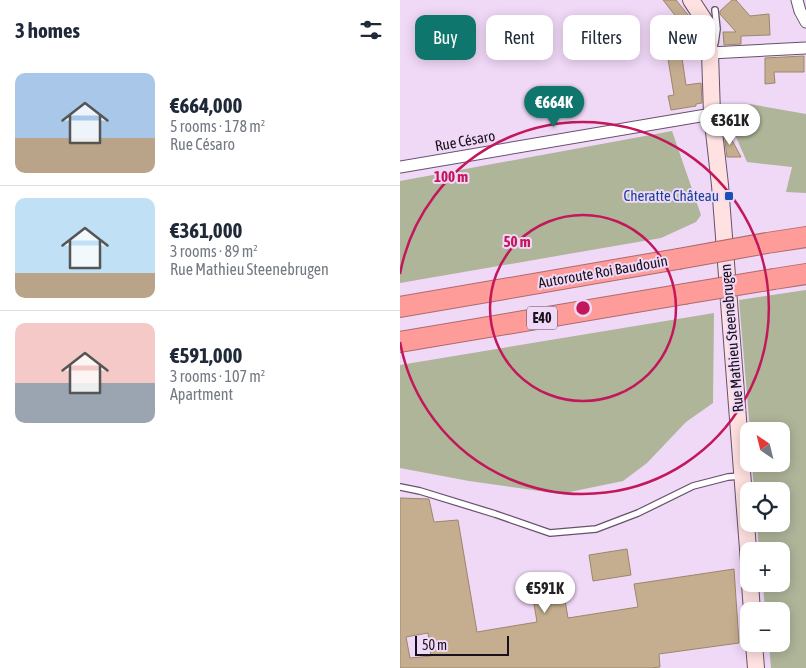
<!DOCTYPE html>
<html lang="en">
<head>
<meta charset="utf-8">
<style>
  :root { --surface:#fff; --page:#f2f2f3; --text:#1f2937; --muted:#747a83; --line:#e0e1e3; --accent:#0f766e }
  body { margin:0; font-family:"Asap Condensed",sans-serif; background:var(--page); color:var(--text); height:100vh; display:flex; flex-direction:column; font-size:19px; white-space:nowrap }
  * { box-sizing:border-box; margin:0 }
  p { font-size:16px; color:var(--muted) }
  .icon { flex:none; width:28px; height:28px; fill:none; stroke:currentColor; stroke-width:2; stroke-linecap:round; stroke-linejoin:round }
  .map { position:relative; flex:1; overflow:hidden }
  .panel { display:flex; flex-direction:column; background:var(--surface); width:400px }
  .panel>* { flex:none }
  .hud { position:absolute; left:15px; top:15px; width:315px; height:45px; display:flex; gap:10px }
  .needle { width:32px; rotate:325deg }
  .tools { position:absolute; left:340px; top:422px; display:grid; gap:10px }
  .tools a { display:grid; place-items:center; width:50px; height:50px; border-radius:10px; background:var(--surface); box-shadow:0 2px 12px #0003; font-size:25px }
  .scale { position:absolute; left:15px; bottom:12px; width:94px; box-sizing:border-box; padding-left:5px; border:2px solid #18101a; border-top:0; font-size:14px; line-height:18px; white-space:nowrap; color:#18101a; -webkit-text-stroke:4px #f0d8f7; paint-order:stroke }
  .price { position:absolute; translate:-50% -42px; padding:0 11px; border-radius:18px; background:#fff; color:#222; font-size:16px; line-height:32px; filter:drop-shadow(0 1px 2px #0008) }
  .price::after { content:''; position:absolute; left:50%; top:30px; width:15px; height:11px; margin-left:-8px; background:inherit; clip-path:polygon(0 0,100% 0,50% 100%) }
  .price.on { background:var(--accent); color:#fff }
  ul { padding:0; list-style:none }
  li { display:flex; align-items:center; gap:15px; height:125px; padding:0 15px }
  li+li { border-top:1px solid var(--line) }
  li span { display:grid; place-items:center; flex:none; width:140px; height:100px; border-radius:10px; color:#555 }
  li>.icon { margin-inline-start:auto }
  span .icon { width:60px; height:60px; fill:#fffc; stroke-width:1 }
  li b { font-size:21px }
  h2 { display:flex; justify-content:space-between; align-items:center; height:60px; padding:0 15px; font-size:21px }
  .tag { padding:0 18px; border-radius:10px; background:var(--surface); box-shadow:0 2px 12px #0003; font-size:18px; line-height:45px }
  .tag.on { background:var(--accent); color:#fff }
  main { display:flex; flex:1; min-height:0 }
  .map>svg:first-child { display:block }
</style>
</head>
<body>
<main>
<section class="panel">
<h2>3 homes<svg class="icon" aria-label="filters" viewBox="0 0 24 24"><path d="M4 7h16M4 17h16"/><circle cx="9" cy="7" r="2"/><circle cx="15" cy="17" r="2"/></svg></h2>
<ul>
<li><span style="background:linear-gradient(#a9c7e8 65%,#b9a48a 0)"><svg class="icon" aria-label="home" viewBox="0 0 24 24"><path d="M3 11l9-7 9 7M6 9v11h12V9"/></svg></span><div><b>€664,000</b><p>5 rooms · 178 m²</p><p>Rue Césaro</p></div></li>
<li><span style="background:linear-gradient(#bfe0f5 75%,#b9a48a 0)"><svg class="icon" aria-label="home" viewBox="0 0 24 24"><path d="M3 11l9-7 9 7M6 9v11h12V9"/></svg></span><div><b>€361,000</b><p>3 rooms · 89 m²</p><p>Rue Mathieu Steenebrugen</p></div></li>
<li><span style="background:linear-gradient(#f6c9c9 60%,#9aa5b1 0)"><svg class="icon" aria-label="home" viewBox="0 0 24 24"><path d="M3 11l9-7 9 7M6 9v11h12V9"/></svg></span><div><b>€591,000</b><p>3 rooms · 107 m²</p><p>Apartment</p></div></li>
</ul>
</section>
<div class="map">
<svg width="406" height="668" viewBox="0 0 406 668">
  <rect width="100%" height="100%" fill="#f0d8f7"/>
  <path fill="#aeb599" d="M350,104l56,10v79l-20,-1 6,-25 -45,-5 -15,-34z
    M272,131l29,84 -5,7 -35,16 -261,45v-102z
    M406,290v378h-35l-2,-24h12v-33h-16l-2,-27h18v-33h-22l-2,-27h24v-33h-27l-2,-27h29v-33h-31l-11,-131z
    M314,313l-1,90 -27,19 -39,41 -24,18 -63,13 -91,-13 -69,-13v-103z"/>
  <path fill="#c5ae90" stroke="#9c876a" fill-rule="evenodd" d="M263,0h13l17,21 -9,6z
    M332,0h4l14,16 19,-2 1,21 -29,1v8l-17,1 -1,-13h13l-16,-18v-3z
    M237,27l2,14 -40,8 -3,-16 31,-5v2z
    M298,35l1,13 -18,3 5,34 15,-2 1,20 -6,1v2l-25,4 -3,-14 6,-1 -7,-42h-6l-2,-13z
    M404,56v16h-30l1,11 -10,1v-26z
    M323,125l10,17 8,15h-14z
    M0,498l29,1 5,23 24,-2 19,112 60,-10 -3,-18 31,-4 3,18 70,-11 -4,-23 100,-15 5,74 -80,11 1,13 -9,1h-251zM28,633l3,23 -21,2 -4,-21z
    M227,549l4,26 -38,6 -4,-26z"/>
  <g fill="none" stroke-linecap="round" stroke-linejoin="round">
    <g stroke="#66526c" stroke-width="8">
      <path id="lane" d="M315,43l2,-14 -2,-19
        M0,487l20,4 75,23 55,19 46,-4 42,-16 55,-27 35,-9 13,-1"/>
    </g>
    <g stroke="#66526c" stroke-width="13">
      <path id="street" d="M397,0l3,11 6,11
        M310,53l96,-5
        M0,167l312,-53"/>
    </g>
    <g stroke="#66526c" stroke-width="18">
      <path id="secondary" d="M291,0l15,23 4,30 2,61 8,71 29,377
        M350,584l2,27
        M354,644l2,24"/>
    </g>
    <g stroke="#ad6b6c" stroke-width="22">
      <path id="highway" d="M367,243l39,-6
        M374,279l32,-5
        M0,307l278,-48
        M0,342l284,-48"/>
    </g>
    <use href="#lane" stroke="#fff" stroke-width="5.5"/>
    <use href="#street" stroke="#fff" stroke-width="11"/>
    <use href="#secondary" stroke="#fee1e0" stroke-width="16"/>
    <use href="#highway" stroke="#fd9c98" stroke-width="20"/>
    <g stroke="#ad6b6c" stroke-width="22" stroke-linecap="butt">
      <path id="highway-bridge" d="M278,259l89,-16
        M284,294l90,-15"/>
    </g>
    <use href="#highway-bridge" stroke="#fd9c98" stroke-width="20"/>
  </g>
  <g fill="none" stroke="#c2185b" stroke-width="2.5">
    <circle cx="183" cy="308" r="93"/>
    <path d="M0 274A186 186 0 1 1 0 342"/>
  </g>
  <rect fill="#1a4fb4" stroke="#f0d8f7" stroke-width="2" x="324" y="191" width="10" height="10" rx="2.5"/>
  <g text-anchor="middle" stroke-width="4" stroke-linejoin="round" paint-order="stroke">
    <rect fill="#f0d8f7" stroke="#594c5c" stroke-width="1" x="127" y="306.5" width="30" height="23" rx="4"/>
    <g font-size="14" font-weight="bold" fill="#18101a">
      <text x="142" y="323">E40</text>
    </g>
    <g font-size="15" fill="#18101a" stroke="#f0d8f7">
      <text transform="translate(65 141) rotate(-10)" y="5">Rue Césaro</text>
      <text transform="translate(203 272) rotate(-10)" y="5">Autoroute Roi Baudouin</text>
      <text transform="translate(332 338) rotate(-95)" y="5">Rue Mathieu Steenebrugen</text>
    </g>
    <g font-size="15" fill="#164399" stroke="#f0d8f7" text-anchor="end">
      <text x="319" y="201">Cheratte Château</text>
    </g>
  </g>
  <circle cx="183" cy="308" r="8" fill="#c2185b" stroke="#f0d8f7" stroke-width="2.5"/>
  <g font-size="15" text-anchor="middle" font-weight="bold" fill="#c2185b" stroke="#f0d8f7" stroke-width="4" stroke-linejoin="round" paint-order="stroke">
    <text x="51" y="182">100 m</text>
    <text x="117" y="247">50 m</text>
  </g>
</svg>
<div class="tools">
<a><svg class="needle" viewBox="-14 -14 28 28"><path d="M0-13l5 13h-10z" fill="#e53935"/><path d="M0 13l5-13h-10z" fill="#747a83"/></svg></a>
<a><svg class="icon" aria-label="locate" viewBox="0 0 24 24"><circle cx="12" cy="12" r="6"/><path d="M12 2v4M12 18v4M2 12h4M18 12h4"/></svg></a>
<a>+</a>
<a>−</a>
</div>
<div class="scale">50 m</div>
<b class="price on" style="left:154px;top:128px">€664K</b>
<b class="price" style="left:330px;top:146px">€361K</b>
<b class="price" style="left:145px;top:614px">€591K</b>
<div class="hud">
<a class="tag on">Buy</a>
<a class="tag">Rent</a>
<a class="tag">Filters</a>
<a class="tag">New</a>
</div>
</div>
</main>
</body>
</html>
